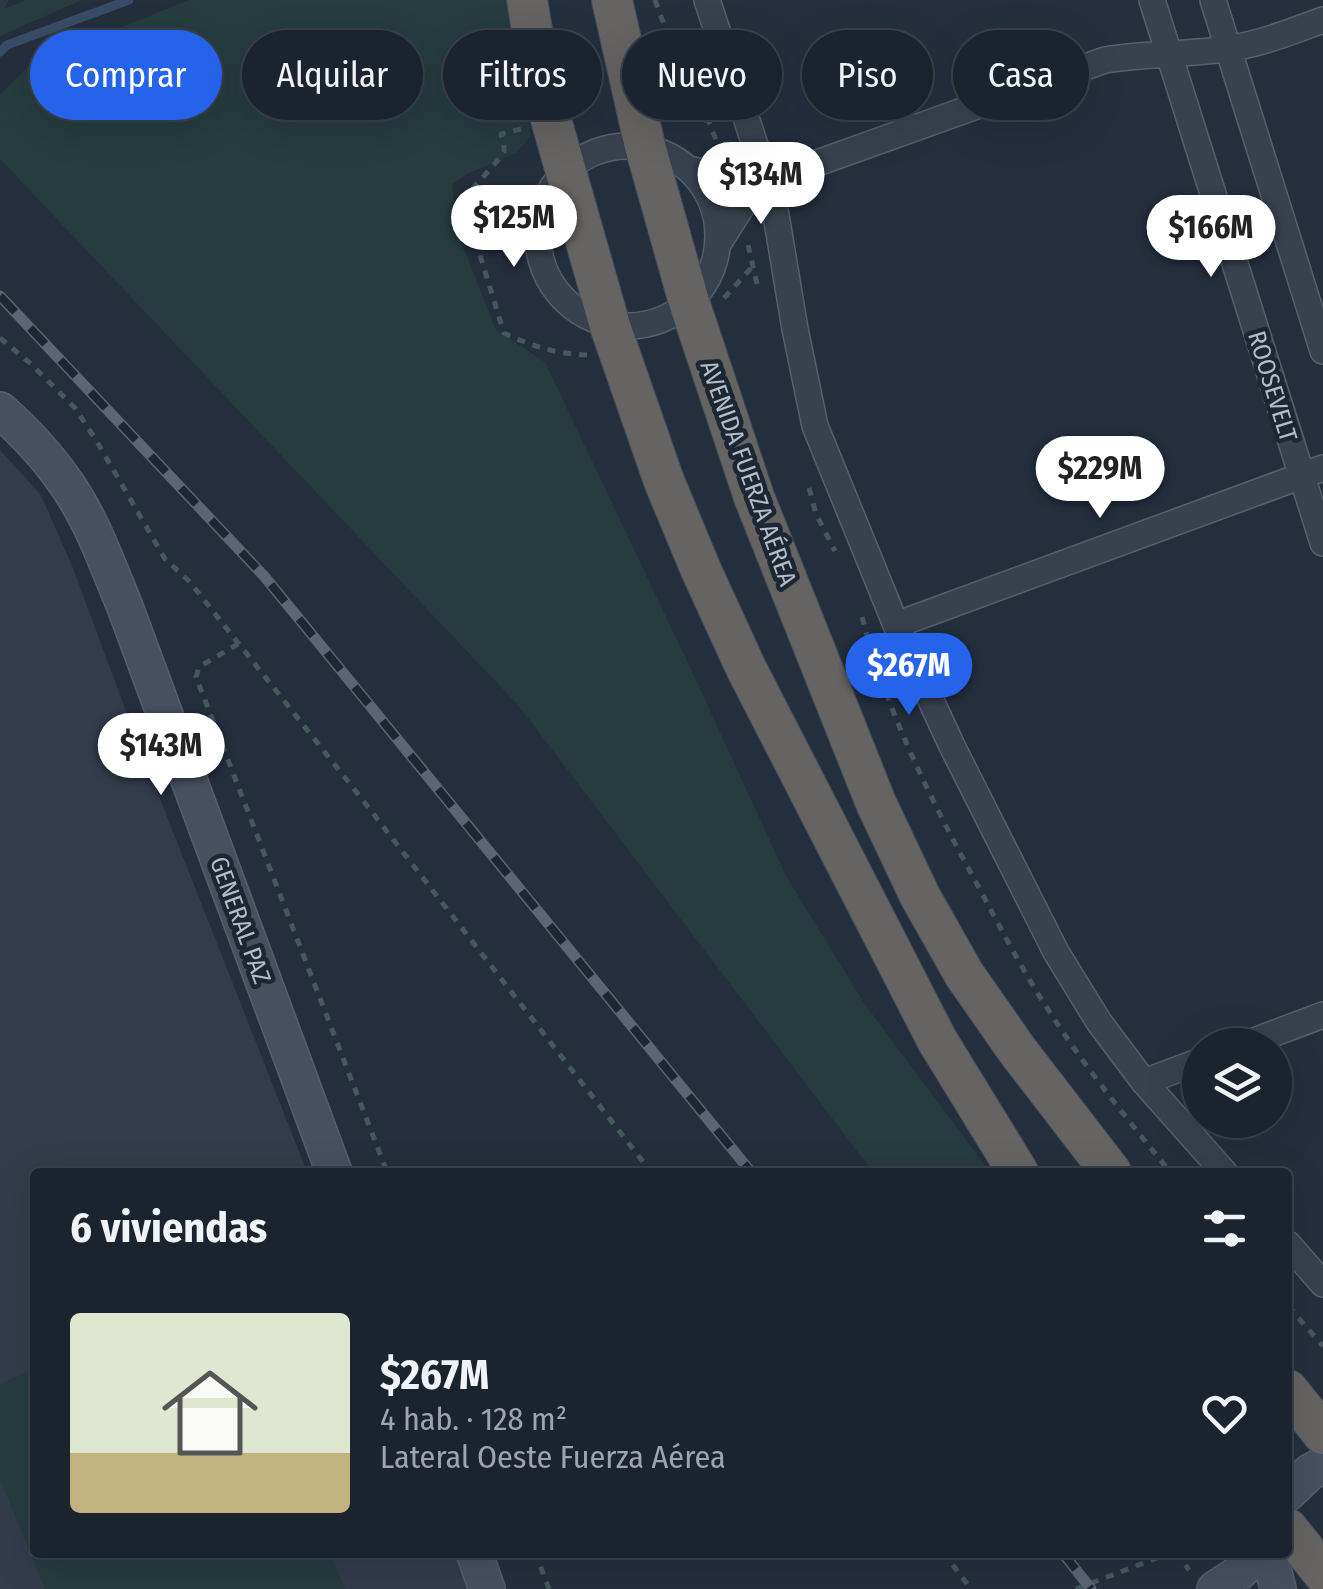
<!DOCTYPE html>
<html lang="es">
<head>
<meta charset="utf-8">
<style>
  :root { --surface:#1b232e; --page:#282f3a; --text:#f1f3f6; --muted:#a0a4aa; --line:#39404a; --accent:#2563eb }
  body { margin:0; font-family:"Fira Sans Condensed",sans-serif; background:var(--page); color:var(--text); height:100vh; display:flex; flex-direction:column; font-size:38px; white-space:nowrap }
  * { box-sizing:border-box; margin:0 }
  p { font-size:32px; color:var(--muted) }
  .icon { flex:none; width:55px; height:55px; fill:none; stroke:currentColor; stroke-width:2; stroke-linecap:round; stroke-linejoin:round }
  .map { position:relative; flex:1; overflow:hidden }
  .side { position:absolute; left:30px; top:1168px; width:1262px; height:390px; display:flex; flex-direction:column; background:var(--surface); border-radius:10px; box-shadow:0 10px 40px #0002,0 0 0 2px var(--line) }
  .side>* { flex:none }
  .top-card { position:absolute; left:30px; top:30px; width:1265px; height:90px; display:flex; gap:20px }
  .tools { position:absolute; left:1182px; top:1028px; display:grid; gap:20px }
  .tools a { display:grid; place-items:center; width:110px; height:110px; border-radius:50%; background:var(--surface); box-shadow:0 10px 40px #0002,0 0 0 2px var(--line); font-size:50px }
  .price { position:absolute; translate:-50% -85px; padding:0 22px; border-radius:35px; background:#fff; color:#222; font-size:32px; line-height:65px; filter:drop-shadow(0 2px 5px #0008) }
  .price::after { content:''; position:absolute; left:50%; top:60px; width:30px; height:22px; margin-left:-15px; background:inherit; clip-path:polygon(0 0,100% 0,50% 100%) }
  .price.current { background:var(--accent); color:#fff }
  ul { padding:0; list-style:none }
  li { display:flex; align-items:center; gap:30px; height:250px; padding:0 40px }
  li+li { border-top:2px solid var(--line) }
  li span { display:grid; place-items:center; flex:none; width:280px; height:200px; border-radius:10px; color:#555 }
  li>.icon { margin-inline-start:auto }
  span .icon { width:120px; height:120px; fill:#fffc; stroke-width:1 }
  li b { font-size:42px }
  h2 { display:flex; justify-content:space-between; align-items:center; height:120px; padding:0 40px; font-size:42px }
  .tag { padding:0 35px; border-radius:45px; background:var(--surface); box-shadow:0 10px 40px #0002,0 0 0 2px var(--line); font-size:35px; line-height:90px }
  .tag.current { background:var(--accent); color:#fff }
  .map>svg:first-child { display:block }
</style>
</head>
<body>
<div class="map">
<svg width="1323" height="1589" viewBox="0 0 1323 1589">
  <rect width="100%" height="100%" fill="#242f3e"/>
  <path fill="#323c4b" d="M0,450l41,45 32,73 60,162 174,442h-272v380l421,1 14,36h-470z"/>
  <path fill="#263c3f" d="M0,0h9l-5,9 22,-9h56l-82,36z
    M189,0h318l24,136 -15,17 -47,20 -17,11 5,47 39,99 49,32 152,320 89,194 78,127 126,169h-117l-354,-466 -519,-547v-64l32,-32z
    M35,1369v183l295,1 15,36h-300l-45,-110v-95z"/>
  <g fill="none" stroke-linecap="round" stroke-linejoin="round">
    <path stroke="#394c67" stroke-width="9" d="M0,52l7,-7 122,-45"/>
    <g stroke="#565f6c" stroke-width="28">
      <path id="minor" d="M707,0l60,181 9,34 19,114 20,97 81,199 56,121 104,206 43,70 45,60 80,90
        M1152,0l171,543
        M1213,0l110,351
        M538 236a90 90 0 1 1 180 0a90 90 0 1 1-180 0Z
        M688,169l44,9 35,3 338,-121c42,-7 85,-5 127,-12 31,-5 61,-17 91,-28
        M718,244l26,-41 23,-22
        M896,625l427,-157
        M1243,1045l80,-30
        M1144,1082l56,-21
        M1288,1244l35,40"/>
    </g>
    <g stroke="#565f6c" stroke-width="38">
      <path id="secondary" d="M0,410c25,22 49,48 68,76 25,37 40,80 57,121l209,565
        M1288,1493l22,-21 13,-7
        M474,1552l13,37
        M1269,1552l9,37
        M1215,1589l20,-13 26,-24"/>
    </g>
    <g stroke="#434c59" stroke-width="42">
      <path id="trunk" d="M527,0l15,88 68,238 54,155 37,89 45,98 191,372 81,132
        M612,0l33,146 44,156 65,195 122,306 44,93 44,78 53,76 94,122
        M1288,1390l35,44
        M1288,1529l35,44"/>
    </g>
    <path stroke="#44595c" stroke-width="5" stroke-dasharray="8 8" stroke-linecap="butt" d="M655,0c17,51 47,97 64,149
      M673,114l37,7
      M521,129l-20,5c1,6 4,12 3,18 -1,4 -36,41 -41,48l41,133c27,13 53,21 83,22
      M748,245l10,43
      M724,298l29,-32
      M0,338l31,26 44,44 21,32 69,119 24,22 165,208 297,383
      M809,488l7,26 19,37
      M862,617c22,85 61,167 103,245 28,51 54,104 86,152 36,56 78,107 119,158
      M238,644l-39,23 -3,10 191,495
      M1288,1306l35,40
      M535,1552l14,37
      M943,1552l28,37
      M1176,1552l13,18
      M1076,1589l96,-37"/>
    <use href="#minor" stroke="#38414e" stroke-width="25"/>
    <use href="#secondary" stroke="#465061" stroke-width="35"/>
    <use href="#trunk" stroke="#656462" stroke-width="40"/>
    <g stroke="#5a6575" stroke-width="11">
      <path id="rail" d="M0,296l264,280 487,596
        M1062,1552l29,37"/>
    </g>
    <use href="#rail" stroke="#1d2633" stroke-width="8" stroke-dasharray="22" stroke-linecap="butt"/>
  </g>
  <g text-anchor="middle" stroke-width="9" stroke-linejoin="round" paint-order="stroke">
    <g font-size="25" fill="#b4bcc9" stroke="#1d2633">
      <text transform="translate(1273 386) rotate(73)" y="9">ROOSEVELT</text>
      <text transform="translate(749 473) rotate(70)" y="9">AVENIDA FUERZA AÉREA</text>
      <text transform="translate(241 920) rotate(70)" y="9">GENERAL PAZ</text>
    </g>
  </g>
</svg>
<div class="tools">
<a><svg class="icon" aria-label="layers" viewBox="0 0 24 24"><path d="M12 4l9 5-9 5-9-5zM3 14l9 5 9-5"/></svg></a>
</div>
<b class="price" style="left:761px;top:227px">$134M</b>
<b class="price" style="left:514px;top:270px">$125M</b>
<b class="price" style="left:1211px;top:280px">$166M</b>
<b class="price" style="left:1100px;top:521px">$229M</b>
<b class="price current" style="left:909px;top:718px">$267M</b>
<b class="price" style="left:161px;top:798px">$143M</b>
<div class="top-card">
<a class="tag current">Comprar</a>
<a class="tag">Alquilar</a>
<a class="tag">Filtros</a>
<a class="tag">Nuevo</a>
<a class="tag">Piso</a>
<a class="tag">Casa</a>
</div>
<section class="side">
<h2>6 viviendas<svg class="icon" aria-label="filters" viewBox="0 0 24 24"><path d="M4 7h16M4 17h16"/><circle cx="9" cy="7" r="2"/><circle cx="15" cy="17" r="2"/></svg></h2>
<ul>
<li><span style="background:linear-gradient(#dfe7d0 70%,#c2b280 0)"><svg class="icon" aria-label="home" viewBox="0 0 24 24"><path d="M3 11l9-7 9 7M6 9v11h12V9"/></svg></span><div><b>$267M</b><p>4 hab. · 128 m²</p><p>Lateral Oeste Fuerza Aérea</p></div><svg class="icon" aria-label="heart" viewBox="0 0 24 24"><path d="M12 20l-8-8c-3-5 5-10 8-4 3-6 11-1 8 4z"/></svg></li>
</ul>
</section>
</div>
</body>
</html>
